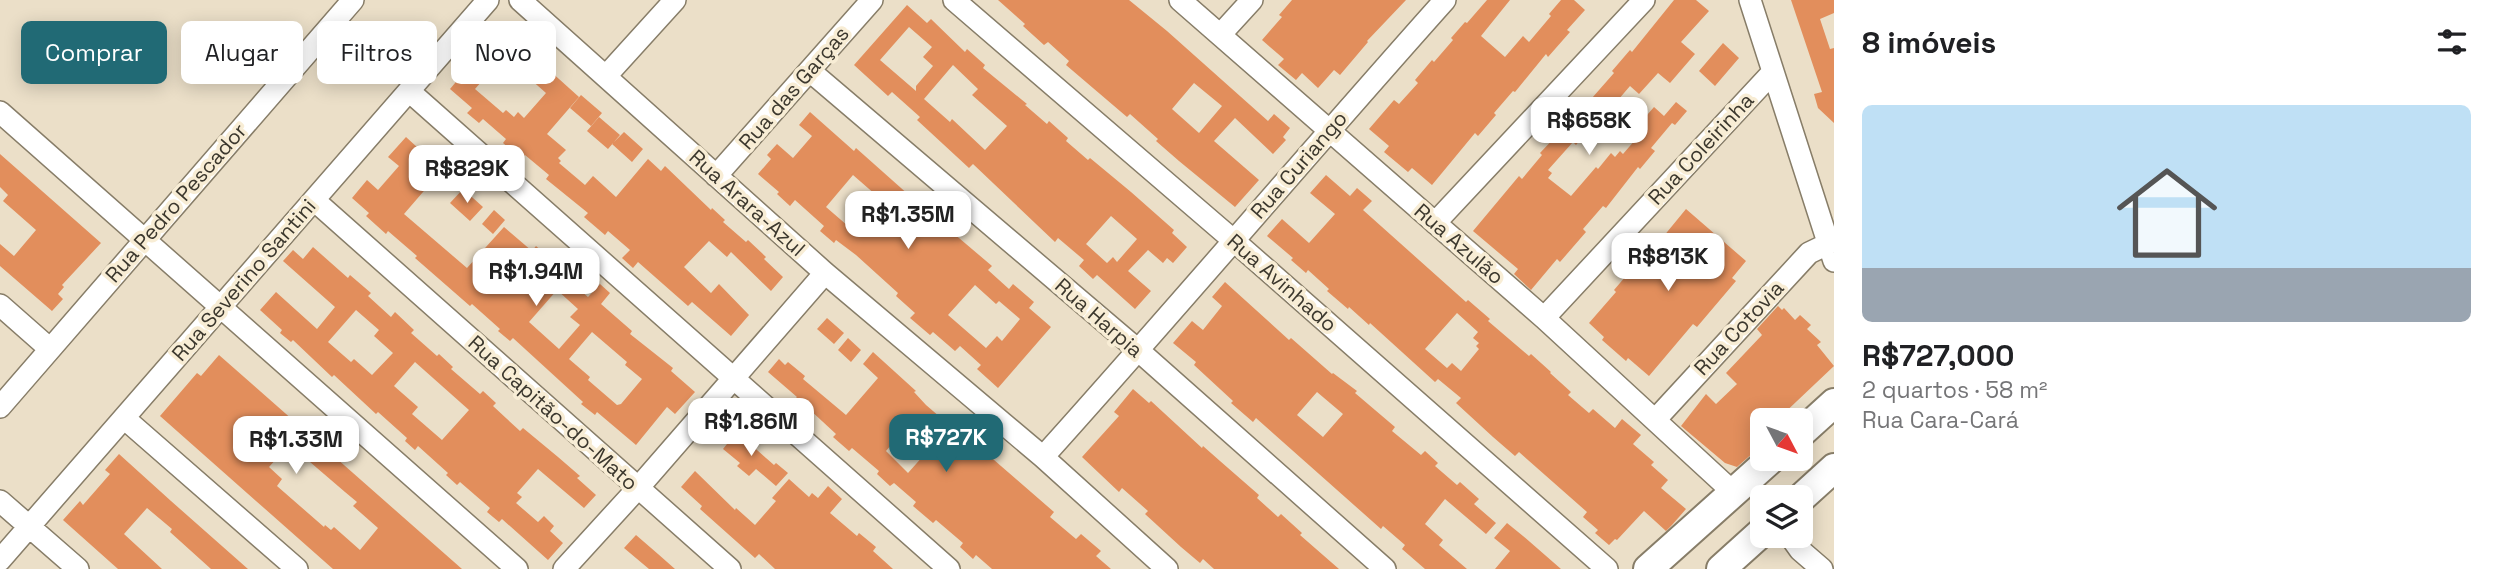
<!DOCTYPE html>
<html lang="pt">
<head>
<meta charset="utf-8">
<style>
  :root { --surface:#fff; --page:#f2f2f2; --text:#202124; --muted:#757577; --line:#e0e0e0; --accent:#216a75 }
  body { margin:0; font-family:"Space Grotesk",sans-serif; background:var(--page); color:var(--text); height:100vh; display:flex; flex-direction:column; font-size:26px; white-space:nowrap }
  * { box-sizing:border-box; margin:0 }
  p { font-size:23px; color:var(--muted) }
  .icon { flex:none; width:38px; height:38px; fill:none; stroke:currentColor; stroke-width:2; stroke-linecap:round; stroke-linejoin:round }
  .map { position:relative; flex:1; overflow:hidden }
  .drawer { display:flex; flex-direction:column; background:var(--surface); width:665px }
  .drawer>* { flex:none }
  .guide { position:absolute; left:21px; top:21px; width:665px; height:63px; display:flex; gap:14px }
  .needle { width:46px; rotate:131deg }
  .tools { position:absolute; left:1750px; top:408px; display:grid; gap:14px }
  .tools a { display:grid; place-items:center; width:63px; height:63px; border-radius:10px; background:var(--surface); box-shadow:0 4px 18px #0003; font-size:35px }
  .price { position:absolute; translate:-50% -60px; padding:0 16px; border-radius:14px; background:#fff; color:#222; font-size:23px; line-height:46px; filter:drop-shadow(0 2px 4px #0008) }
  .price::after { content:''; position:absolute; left:50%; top:42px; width:21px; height:16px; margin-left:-10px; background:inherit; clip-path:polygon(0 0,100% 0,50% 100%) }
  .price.selected { background:var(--accent); color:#fff }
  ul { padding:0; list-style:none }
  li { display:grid; align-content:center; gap:14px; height:371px; padding:0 28px }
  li+li { border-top:2px solid var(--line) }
  li span { display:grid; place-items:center; height:217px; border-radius:10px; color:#555 }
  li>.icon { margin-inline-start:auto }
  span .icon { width:126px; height:126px; fill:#fffc; stroke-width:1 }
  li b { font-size:30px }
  h2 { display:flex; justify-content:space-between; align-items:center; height:84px; padding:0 28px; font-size:30px }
  .chip { padding:0 24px; border-radius:10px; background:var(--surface); box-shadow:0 4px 18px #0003; font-size:24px; line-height:63px }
  .chip.selected { background:var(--accent); color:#fff }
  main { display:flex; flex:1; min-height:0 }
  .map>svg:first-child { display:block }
</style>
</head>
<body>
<main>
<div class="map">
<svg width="1834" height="569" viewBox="0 0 1834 569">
  <rect width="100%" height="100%" fill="#ebdfc8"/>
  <path fill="#e28e5c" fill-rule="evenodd" d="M998,0h131l38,31 101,90 6,-7 16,14 -7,9 3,3 -13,14 -38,-36 -21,23 45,39 -24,27 -56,-46 -23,-20 2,-2 -28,-25 -3,3 -61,-52 3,-4 -21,-19 -4,3 -21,-19 2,-2zM1194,83l28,23 -23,27 -27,-24z
    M1292,0h114l-39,41 1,1 -28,33 -6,-5 -16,18 -16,-15 -6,7 -18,-15 6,-6 -22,-19 20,-23 -3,-2z
    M1487,0h23l-29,36 24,21 18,-21 6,6 22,-26 -2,-2 12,-14h13l11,10 -18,20 3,2 -22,25 -2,-3 -31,38 -2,-1 -19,22 2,2 -18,21 -3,-3 -43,52 -20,-17 -4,4 -24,-20 5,-6 -20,-17 25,-29 5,4 19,-21 -3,-3 17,-20 2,2 19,-22 -2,-2 14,-16 2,1z
    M1674,0h22l13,11 -28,31 14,12 -25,29 -12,-10 -19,21 -9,-8 -18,21 -2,-2 -34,40 -3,-3 -25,28 4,3 -4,5 23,18 25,-29 2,2 13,-16 4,4 5,-6 3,3 19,-22 3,-6 -4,-4 13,-15 10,9 12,-14 11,9 -12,14 -3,-2 -21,25 4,3 -15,18 -2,-2 -32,41 -3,-2 -20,23 3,3 -26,30 -3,-3 -26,31 -17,-16 4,-5 -45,-38 46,-55 3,3 20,-24 -2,-2 52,-55 22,-25 -2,-2 18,-21 2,2z
    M1791,0h43v13l-14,6 10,30 4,-1v75l-16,-15 -4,-14 8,-2z
    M907,5l20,18 4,-4 34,33 2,-3 18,16 -2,3 44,36 -2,1 22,19 2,-3 19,17 -2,3 22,19 2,-2 41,34 43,38 -2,3 15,14 -14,16 -6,-5 -4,5 -15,-13 -20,21 23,20 -16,18 -38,-34 -4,4 -14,-13 5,-6 -26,-22 -3,4 -82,-78 -4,4 -52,-48 3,-3 -28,-25 -4,4 -34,-31zM909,27l23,20 -9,10 10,9 -17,20v5l-36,-31zM953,65l25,24 -6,6 35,31 -22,24 -33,-31 -2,3 -26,-23zM1111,216l26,23 -20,23 -4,-5 -6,6 -21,-19z
    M499,29l38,35 2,-3 40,36 -32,37 19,16 -8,8 3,3 -2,2 26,22 8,-9 23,21 32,-38 13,12 4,-5 46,44 1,-2 13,12 -2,2 23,20 2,-2 18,17 -2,2 19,18 -12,14 -40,-39 -4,5 -18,-16 -25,26 27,26 8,-9 30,31 -18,21 -39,-34 -4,4 -50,-44 -5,6 -11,-10 8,-8 -22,-19 -3,4 -21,-18 4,-4 -42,-34 3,-4 -24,-20 -3,4 -19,-16 3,-4 -23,-20 -4,4 -12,-10 5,-5 -22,-19 16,-19 -6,-5 10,-12 5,5zM504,56l42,37 -22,25 -6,-6 -4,5 -8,-7 -3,3 -28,-24z
    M1723,43l16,15 -24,28 -16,-15z
    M581,95l21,18 -11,13 -21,-18z
    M810,112l44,39 2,-3 54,48 -4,4 23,20 4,-4 59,50 -4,4 21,19 4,-5 21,18 -5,6 22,19 -53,61 -21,-19 4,-4 -21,-19 -5,5 -22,-19 -3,3 -20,-17 5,-5 -19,-17 2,-3 -42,-38 -20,-15 -2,3 -14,-12 4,-5 -29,-26 -5,6 -13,-12 2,-2 -21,-18 13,-15 -4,-4 10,-11 16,14 19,-22 -13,-11zM853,175l31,27 -5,5 6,5 -20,22 -13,-12 -4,4 -22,-19zM975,285l21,19 3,-3 21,18 -18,22 -5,-5 -11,12 -38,-33z
    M599,117l21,18 -12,14 -21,-18z
    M624,132l19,17 -11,13 -20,-18z
    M406,137l36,33 -38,44 63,54 37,-41 28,24 4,-5 11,10 -3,3 44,38 12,-13 10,9 -9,11 31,27 -2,3 43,34 -2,3 24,21 -20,22 -8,-7 -31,38 -39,-33 -2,3 -14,-11 2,-2 -70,-64 -3,3 -12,-10 2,-2 -28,-25 -2,2 -55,-48 2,-2 -29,-25 -2,3 -20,-18 3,-3 -17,-15 15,-18 11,10 21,-24 -11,-9zM557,290l21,19 -8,8 10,8 -21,24 -30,-27zM592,332l35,30 -2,3 17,14 -21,25 -4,1 -29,-25 2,-3 -21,-18z
    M0,154l101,89 -39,42 2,2 -6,7 5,5 -11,12 -52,-45v-22l14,12 22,-26 -33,-29 5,-6 -8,-8z
    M1326,175l24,21 7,-8 15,13 -9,9 103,92 2,-2 22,19 -2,2 41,35 2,-2 20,18 -1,1 21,19 -3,3 21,18 4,-4 22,19 7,-9 19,16 -8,9 21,18 -3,3 17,15 -7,8 25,21 -14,16 -6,6 -22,-20 -27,29 -2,-1 -6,6 -14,-12 3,-3 -15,-13 4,-5 -68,-60 -4,4 -22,-19 -37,-34 5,-5 -23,-19 -3,3 -65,-59 -1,2 -20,-18 -1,2 -21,-18 2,-2 -21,-19 -2,3 -15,-13 2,-2 -26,-22 15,-17 27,24 26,-29 -25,-21zM1457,313l21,19 -5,6 6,5 -3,3 3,3 -18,22 -9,-8 -5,5 -22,-19z
    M463,189l20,18 -13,14 -20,-18z
    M1686,209l60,52 -14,17 4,3 -39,46 -4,-3 -44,52 -21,-18 -2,3 -24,-21 2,-3 -15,-14 27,-31 -2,-2 35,-41 -3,-3 12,-13 5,4z
    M494,210l11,10 -12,14 -11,-10z
    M313,247l35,31 2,-3 21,18 -3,3 23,21 4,-5 19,18 -3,3 26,23 2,-2 14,13 -2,2 29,25 3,-3 13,12 -3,3 27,25 3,-3 35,29 22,19 -3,2 19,17 -12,13 -46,-39 -21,24 5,4 -6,6 22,19 6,-6 10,10 -4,5 13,12 -15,17 -46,-41 -3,3 -12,-10 3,-4 -30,-26 -3,3 -11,-10 2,-2 -30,-27 -3,4 -10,-9 2,-3 -29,-26 -2,2 -42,-39 -2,2 -39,-37 -2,2 -11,-9 2,-3 -22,-20 16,-18 41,37 18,-22 -52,-46 10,-11 10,9zM356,310l23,20 -5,6 19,17 -21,22 -18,-16 -3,3 -23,-20zM415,362l54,48 -27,30 -30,-26 6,-7 -24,-21z
    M1225,282l64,58 2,-2 41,36 1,-1 24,18 -2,2 40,34 -3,4 29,24 4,-4 13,12 -3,3 22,19 3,-3 19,17 -5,5 22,19 -10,11 -41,-35 -20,25 18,16 -4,5 28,24h-42l-23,-20 3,-4 -22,-19 -2,3 -125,-111 -3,4 -22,-19 2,-2 -39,-36 2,-3 -23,-19 19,-22 11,9 19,-24 -10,-9zM1317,392l26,22 -20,23 -26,-22z
    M1778,306l4,4 2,-2 11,12 5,-5 11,10 -4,4 14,13 -4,3 17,21 -57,54h-15v25l-25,22 -12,-4 -44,-37 25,-32 10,10 21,-20 -11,-11 36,-38 -5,-6z
    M827,318l17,15 -10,11 -17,-15z
    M848,338l13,12 -10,12 -13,-12z
    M873,352l43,39 -2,1 12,13 21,18 2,-2 105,91 -4,5 26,22 5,-5 20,17 -5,5 15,13h-119l-16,-14 -3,4 -13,-12 3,-4 -27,-23 -3,3 -20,-17 3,-4 -22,-19 -4,3 -13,-12 2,-3 -27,-23 -3,3 -16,-14 3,-3 -27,-25 -4,4 -13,-11 5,-5 -29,-25 11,-13 6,6 3,-3 17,14 -2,3 43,36 32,-37 -15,-14zM909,424l23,22 -24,27 -22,-22z
    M219,355l159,140 84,74h-129l-173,-153 37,-43 4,3zM286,448l14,12 3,-4 42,36 12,10 -4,4 25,22 -18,22 -26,-23 -3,3 -6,-5 -1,2 -47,-41 5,-7 -13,-12z
    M1133,389l16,14 2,-2 51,47 1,-2 17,15 39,34 -2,3 21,19 3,-3 21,19 -2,2 39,34h-125l-11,-10 -3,4 -19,-16 -36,-33 3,-3 -26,-23 -3,4 -37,-35 37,-41 -5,-4z
    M731,427l43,38 2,-2 12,10 -12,13 -20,-17 -7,7 -12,-10 3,-3 -17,-14 4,-5 -6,-5z
    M119,454l52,47 77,68h-37l-41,-37 2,-3 -25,-21 -23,26 38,35h-44l-9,-8 -46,-41 17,-19 3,4 27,-31 -5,-4z
    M695,471l40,39 1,-2 19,17 21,-24 -4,-3 17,-19 20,18 3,-4 6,5 10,-12 14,13 -12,14 27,23 2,-3 17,14 -3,4 20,18h-118l-16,-15 -4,4 -55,-49 2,-3 -21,-19z
    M1507,523l16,13 38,33h-66l15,-18 -16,-13z
    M636,535l22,19 17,15h-26l-25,-21z"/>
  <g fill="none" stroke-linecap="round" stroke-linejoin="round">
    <g stroke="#877d68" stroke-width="24">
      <path id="minor" d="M520,0l305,273 218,184 124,112
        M954,0l279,240 374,329
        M1180,0l364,318 190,175
        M1750,0l84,261
        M1220,35l32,-35
        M810,71l329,280 246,218
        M606,76l69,-76
        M409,91l540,478
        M0,112l517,457
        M716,176l156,-176
        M314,200l416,369
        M1435,223l209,-223
        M0,305l50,44
        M1544,318l228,-245
        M0,407l353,-407
        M124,418l173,151
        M1655,420l154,-167 25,-12
        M1043,457c136,-151 267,-306 402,-457
        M0,501l78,68
        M1790,536l10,14 22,19
        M0,560l488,-560
        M564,569l74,-81 187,-215"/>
    </g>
    <g stroke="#877d68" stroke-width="32">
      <path id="major" d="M1801,433l33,-30
        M1801,498l33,-30
        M1648,569l124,-111
        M1721,569l41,-37"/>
    </g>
    <use href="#minor" stroke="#fff" stroke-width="21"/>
    <use href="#major" stroke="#fff" stroke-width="28"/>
  </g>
  <g text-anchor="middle" stroke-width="7" stroke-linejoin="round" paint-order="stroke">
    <g font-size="21" fill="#3c382e" stroke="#f8edd5">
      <text transform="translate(794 88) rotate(-49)" y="7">Rua das Garças</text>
      <text transform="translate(1701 149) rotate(-47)" y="7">Rua Coleirinha</text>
      <text transform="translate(1299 165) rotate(-49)" y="7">Rua Curiango</text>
      <text transform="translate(176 203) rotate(-49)" y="7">Rua Pedro Pescador</text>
      <text transform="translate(747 203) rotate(42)" y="7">Rua Arara-Azul</text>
      <text transform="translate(1459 244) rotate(41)" y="7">Rua Azulão</text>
      <text transform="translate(244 280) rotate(-49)" y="7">Rua Severino Santini</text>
      <text transform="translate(1282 283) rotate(41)" y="7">Rua Avinhado</text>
      <text transform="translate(1099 318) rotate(41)" y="7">Rua Harpia</text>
      <text transform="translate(1739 328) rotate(-47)" y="7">Rua Cotovia</text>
      <text transform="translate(553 413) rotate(42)" y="7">Rua Capitão-do-Mato</text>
    </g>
  </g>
</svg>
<div class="tools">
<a><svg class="needle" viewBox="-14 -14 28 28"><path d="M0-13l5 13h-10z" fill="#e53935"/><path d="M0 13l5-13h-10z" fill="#757577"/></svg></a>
<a><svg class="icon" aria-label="layers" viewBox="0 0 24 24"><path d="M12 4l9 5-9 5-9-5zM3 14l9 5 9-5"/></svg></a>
</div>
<b class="price" style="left:1589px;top:157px">R$658K</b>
<b class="price" style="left:467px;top:205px">R$829K</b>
<b class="price" style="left:908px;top:251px">R$1.35M</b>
<b class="price" style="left:1668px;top:293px">R$813K</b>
<b class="price" style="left:536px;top:308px">R$1.94M</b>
<b class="price" style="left:751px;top:458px">R$1.86M</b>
<b class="price selected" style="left:946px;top:474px">R$727K</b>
<b class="price" style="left:296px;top:476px">R$1.33M</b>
<div class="guide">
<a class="chip selected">Comprar</a>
<a class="chip">Alugar</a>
<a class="chip">Filtros</a>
<a class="chip">Novo</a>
</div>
</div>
<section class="drawer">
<h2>8 imóveis<svg class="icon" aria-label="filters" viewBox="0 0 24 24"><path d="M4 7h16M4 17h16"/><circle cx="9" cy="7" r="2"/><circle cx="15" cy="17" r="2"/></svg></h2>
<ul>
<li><span style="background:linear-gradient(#bfe0f5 75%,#9aa5b1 0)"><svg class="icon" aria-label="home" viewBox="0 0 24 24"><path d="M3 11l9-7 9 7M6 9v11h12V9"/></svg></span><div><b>R$727,000</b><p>2 quartos · 58 m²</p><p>Rua Cara-Cará</p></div></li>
</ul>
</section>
</main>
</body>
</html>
